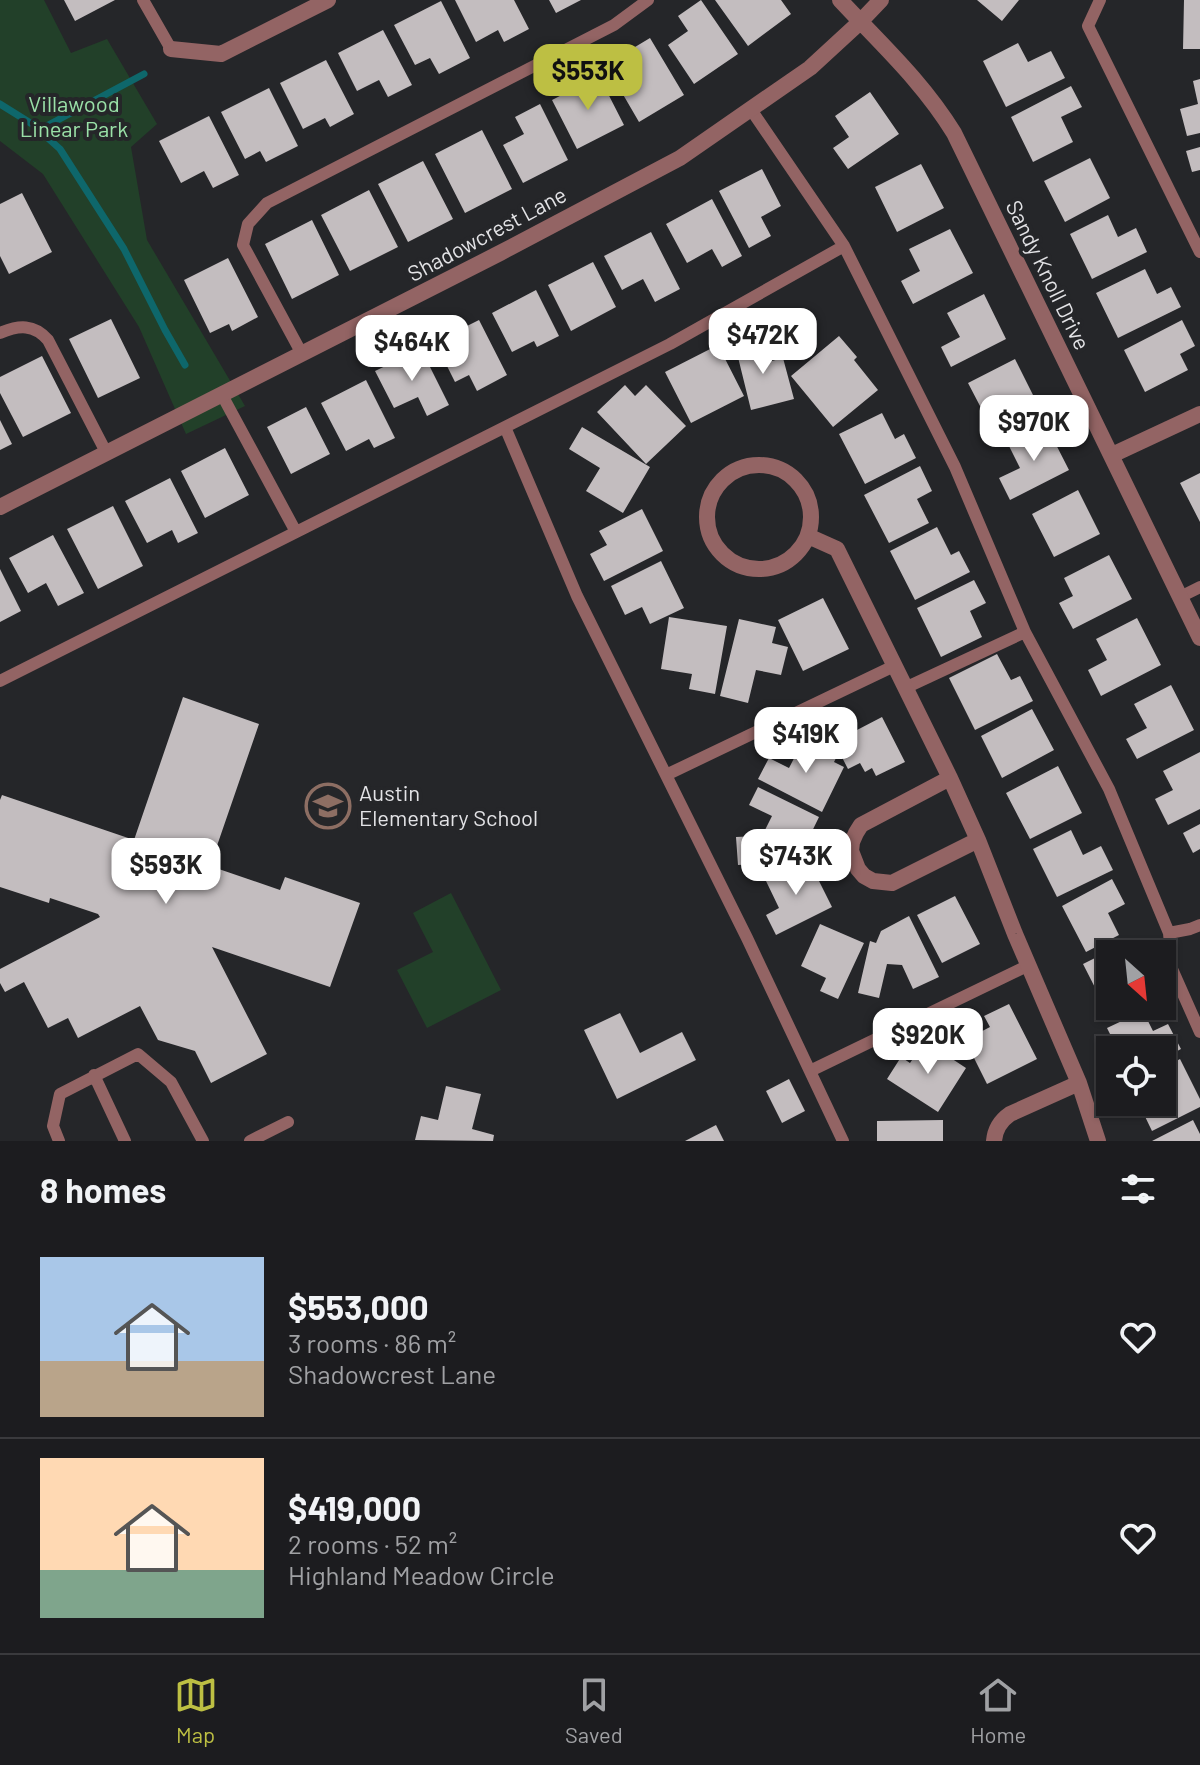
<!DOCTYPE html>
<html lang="en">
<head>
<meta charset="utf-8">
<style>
  :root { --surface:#1c1c1f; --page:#29292c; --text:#f1f3f6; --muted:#a0a1a4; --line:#3a3a3d; --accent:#bdbf43 }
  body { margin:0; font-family:Barlow,sans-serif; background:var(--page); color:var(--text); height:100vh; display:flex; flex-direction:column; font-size:30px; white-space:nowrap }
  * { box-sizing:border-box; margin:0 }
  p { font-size:26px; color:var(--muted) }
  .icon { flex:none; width:44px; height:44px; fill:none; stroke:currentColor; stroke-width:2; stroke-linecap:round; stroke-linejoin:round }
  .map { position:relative; height:1141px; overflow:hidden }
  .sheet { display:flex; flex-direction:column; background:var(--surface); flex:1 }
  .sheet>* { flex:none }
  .needle { width:52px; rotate:153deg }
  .buttons { position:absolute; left:1096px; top:940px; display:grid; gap:16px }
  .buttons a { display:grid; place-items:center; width:80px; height:80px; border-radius:0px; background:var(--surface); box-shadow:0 2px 6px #0004,0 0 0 2px var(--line); font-size:40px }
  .price { position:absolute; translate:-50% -68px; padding:0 18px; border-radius:16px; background:#fff; color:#222; font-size:26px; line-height:52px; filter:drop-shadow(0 2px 4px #0008) }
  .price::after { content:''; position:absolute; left:50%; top:48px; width:24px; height:18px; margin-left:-12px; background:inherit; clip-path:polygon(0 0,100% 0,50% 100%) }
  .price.current { background:var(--accent); color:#111 }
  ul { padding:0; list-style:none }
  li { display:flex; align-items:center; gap:24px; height:200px; padding:0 40px }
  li+li { border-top:2px solid var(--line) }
  li span { display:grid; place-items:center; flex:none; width:224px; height:160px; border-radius:0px; color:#555 }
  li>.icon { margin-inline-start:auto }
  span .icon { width:96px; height:96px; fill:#fffc; stroke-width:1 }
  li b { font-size:34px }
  h2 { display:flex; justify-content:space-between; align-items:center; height:96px; padding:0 40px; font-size:34px }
  .dock { display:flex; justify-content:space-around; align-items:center; height:112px; border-top:2px solid var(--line); background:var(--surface); font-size:22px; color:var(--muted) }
  .dock a { display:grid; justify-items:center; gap:4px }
  .dock .current { color:var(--accent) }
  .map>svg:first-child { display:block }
</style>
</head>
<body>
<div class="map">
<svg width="1200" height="1141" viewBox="0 0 1200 1141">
  <rect width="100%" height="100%" fill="#252629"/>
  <path fill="#224029" d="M0,0h44l27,53 36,-14 50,85 -26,23 16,93 98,166 -59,28 -47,-107 -96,-153 -43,-33z
    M451,893l50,97 -74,38 -30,-58 36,-18 -20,-39z"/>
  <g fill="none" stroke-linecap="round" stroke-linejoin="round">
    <path stroke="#0e676b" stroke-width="7" d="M0,104l32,20 28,25 64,100 41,81 20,35
      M39,130l105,-56"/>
  </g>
  <path fill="#c3bdbf" d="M64,0h51l-40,21z
    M455,0h59l15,29 -25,13 -6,-12 -22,12z
    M549,0h32l-25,13z
    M701,0l37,54 -44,30 -26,-39 20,-14 -10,-15z
    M715,0h66l10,14 -43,32z
    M977,0h42l-17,21z
    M1184,0h16v49h-17z
    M441,1l29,57 -31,16 -9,-16 -15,7 -21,-40z
    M383,30l29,55 -24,12 -9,-17 -22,11 -19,-38z
    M650,38l34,57 -45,27 -25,-43 14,-8 -8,-15z
    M1018,43l10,19 23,-11 14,27 -59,29 -23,-46z
    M326,60l28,54 -24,13 -5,-9 -22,11 -23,-46z
    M599,76l25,49 -47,24 -25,-49z
    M1200,79v54l-13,3 -7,-27 18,-5 -5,-23z
    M1071,86l11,21 -21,10 12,25 -40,20 -22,-45z
    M269,88l29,58 -32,16 -6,-11 -15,8 -24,-47z
    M870,92l29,42 -51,35 -15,-21 16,-11 -14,-21z
    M540,104l28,56 -45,23 -20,-38 21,-11 -9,-17z
    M209,116l30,59 -26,13 -9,-17 -23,12 -22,-42z
    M482,130l30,59 -47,24 -30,-59z
    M1200,147v23l-8,2 -6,-21z
    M1090,158l20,40 -45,24 -21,-41z
    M423,161l30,58 -45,23 -30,-58z
    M921,164l23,44 -47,24 -22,-45z
    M762,169l19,37 -20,11 10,19 -22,12 -30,-57z
    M369,190l29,57 -48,24 -29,-56z
    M22,193l30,59 -43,22 -9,-18v-52z
    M712,199l30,57 -20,11 -10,-18 -25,14 -21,-39z
    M1108,215l10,22 18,-9 11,24 -55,27 -22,-45z
    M312,220l27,55 -47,24 -27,-55z
    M950,229l23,44 -60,31 -12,-23 19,-10 -11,-22z
    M651,232l29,57 -25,13 -12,-23 -21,11 -18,-34z
    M228,258l30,59 -26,14 -3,-7 -19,9 -26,-53z
    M593,262l23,45 -45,24 -23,-46z
    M1145,269l12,25 14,-7 10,20 -63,31 -22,-45z
    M536,290l23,46 -22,11 -3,-6 -22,11 -20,-39z
    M984,294l22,45 -55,28 -10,-20 19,-10 -13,-24z
    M111,319l29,59 -42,20 -29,-59z
    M479,320l28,55 -30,16 -8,-16 -14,7 -20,-40z
    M1182,320l13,26 -15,8 8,16 -43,22 -21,-42z
    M839,336l18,21 -3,3 24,30 -45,37 -42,-51z
    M762,339l6,23 15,-4 11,41 -43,11 -16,-65z
    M718,345l26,51 -53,27 -26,-51z
    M421,349l28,56 -22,11 -9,-19 -24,11 -19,-37z
    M42,356l29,57 -48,24 -23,-44v-16z
    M1015,359l22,44 -46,24 -23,-44z
    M366,380l29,58 -21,10 -5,-9 -23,12 -25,-48z
    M625,385l10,11 11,-11 40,41 -40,38 -49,-52z
    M306,407l24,47 -39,20 -24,-47z
    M882,413l13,26 9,-5 12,24 -51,26 -26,-50z
    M0,420l12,24 -12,6z
    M1046,425l23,45 -59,30 -11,-22 21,-10 -12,-24z
    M582,427l68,40 -27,46 -37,-22 14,-23 -31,-19z
    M225,448l24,47 -44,23 -24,-47z
    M920,466l12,25 -15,8 12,24 -40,20 -25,-48z
    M1200,473v49l-20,-39z
    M170,478l28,55 -20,10 -6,-13 -25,13 -22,-42z
    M1078,490l22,44 -46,23 -22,-43z
    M113,506l30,60 -45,23 -31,-60z
    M642,509l21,42 -59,30 -14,-27 17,-9 -8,-14z
    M937,527l14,28 8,-4 11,21 -55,28 -25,-49z
    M53,535l31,58 -26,13 -12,-23 -18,10 -19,-35z
    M1109,555l23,44 -59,30 -14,-26 14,-7 -9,-18z
    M661,561l23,47 -34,16 -8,-17 -17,8 -14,-29z
    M0,569l21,42 -21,11z
    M974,580l12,23 -16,8 12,26 -41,20 -24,-49z
    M823,598l26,51 -46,22 -25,-51z
    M669,617l58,9 -12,68 -26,-5 3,-15 -31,-5z
    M1137,618l24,47 -60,31 -13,-26 19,-10 -11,-21z
    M739,619l37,8 -4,16 16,4 -7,28 -25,-5 -8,33 -28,-7z
    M997,654l14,26 9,-4 13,25 -58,29 -26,-52z
    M1171,685l23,45 -57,29 -11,-20 21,-11 -13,-24z
    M183,697l76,27 -49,142 70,24 5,-13 75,26 -30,84 -118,-40 55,107 -56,29 -16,-32 -37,-11 -18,-34 -62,32 -10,-20 -20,10 -24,-46 -19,10 -5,-9v-14l100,-52 -2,-3 -48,-16 -1,5 -49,-16v-87l2,-5 132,45z
    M1032,709l22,41 -52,28 -21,-42z
    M850,716l7,14 25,-13 23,45 -29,14 -4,-8 -7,4 -5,-9 -12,6 -21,-41z
    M804,739l33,17 -3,6 10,5 -22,45 -64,-33 11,-21 20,10z
    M1200,752v57l-32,16 -13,-26 18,-9 -10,-19z
    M1058,766l24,47 -52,26 -24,-46z
    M758,787l61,30 -18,37 -8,-4 -4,10 -14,-6 -5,9 -32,2 -2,-28 22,-1 1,6 13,-26 -23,-11z
    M1200,824v25l-7,4 -10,-20z
    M1071,830l12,25 18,-9 12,24 -56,27 -24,-48z
    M808,859l24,48 -56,28 -10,-20 13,-7 -13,-27z
    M1112,879l13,25 -17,9 11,22 -33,17 -24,-46z
    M955,896l25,48 -38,19 -25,-48z
    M909,916l30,61 -26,12 -11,-24 -15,-1 -8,34 -21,-5 12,-52 6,2 5,-12z
    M820,924l44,19 -26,56 -18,-8 6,-13 -25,-12z
    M1115,948l3,6h-8v52h22l-22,11 -27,-53z
    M1009,1004l28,55 -50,25 -22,-44 25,-13 -6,-11z
    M1143,1011l10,20 15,-7 13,25 -19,10v-9h-44l-11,-22z
    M620,1013l20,40 42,-21 14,28 -79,39 -33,-69z
    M925,1041l41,27 -28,44 -51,-33 14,-22 9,6z
    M1180,1059l20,40v8l-48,24 -14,-29h24v-33z
    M789,1079l16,32 -23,12 -16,-32z
    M446,1086l35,8 -9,35 22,6 -1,6 -78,-1 6,-24 17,4z
    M943,1120v21h-66v-20z
    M1193,1120l7,14v7h-48z
    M716,1125l8,16h-39z"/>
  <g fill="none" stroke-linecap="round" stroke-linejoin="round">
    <path stroke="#936464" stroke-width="12" d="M143,0l28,49
      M1100,0l-12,26 112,226
      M750,108l94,138 111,221 70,165 84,157 60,144 3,36 28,63
      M0,333c19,-8 34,-9 48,7l59,114
      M302,354l-59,-109 5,-21 19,-21 347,-178 34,-25
      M222,395l74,137
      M505,427l72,169 170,342 96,203
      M1180,597l20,-10
      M0,681l670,-337 174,-98
      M905,688l120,-56
      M666,775l228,-109
      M1169,933l21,-4 10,-4
      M810,1071l219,-106
      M94,1075l31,66
      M59,1141l-6,-15 7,-32 78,-40 33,28 32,59
      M250,1141l38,-19"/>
    <path stroke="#936464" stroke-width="16" d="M840,0c41,44 82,81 114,133l246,505
      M171,49l50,5 107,-54
      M1112,455l88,-41
      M707 517a52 52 0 1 1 104 0a52 52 0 1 1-104 0Z
      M0,507l500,-254 180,-95 130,-90 50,-46 21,-22
      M808,536l29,13 113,229 28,62 37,94 64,149 19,58
      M950,778l-89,47 -5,8 -4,9 -1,9 7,18 6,7 9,5 19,2 86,-43
      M994,1141c1,-12 6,-20 16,-27l69,-31"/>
  </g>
  <defs>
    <g id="school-ring" transform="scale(2.3)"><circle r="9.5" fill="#252629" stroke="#8d6e63" stroke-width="1.5"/><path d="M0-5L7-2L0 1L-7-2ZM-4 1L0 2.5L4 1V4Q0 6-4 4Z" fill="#8d6e63"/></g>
  </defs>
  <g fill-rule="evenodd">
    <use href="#school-ring" x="328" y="806"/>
  </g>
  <g text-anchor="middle" stroke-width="8" stroke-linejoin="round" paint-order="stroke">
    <g font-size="22" fill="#9ae1a8" stroke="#252629">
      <text x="74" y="112">Villawood<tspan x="74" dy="25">Linear Park</tspan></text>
    </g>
    <g font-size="22" fill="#e3e3e6" stroke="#252629">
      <text transform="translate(487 234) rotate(-28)" y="8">Shadowcrest Lane</text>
      <text transform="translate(1048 275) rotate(64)" y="8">Sandy Knoll Drive</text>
    </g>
    <g font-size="22" fill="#e3e3e6" stroke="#252629" text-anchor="start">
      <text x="359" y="801">Austin<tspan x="359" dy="25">Elementary School</tspan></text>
    </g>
  </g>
</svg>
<div class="buttons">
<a><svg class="needle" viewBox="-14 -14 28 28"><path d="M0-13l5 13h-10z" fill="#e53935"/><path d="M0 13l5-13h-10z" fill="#a0a1a4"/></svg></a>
<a><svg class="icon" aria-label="locate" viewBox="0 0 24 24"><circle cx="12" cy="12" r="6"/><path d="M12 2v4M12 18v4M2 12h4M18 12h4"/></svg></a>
</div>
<b class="price current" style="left:588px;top:112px">$553K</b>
<b class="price" style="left:763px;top:376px">$472K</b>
<b class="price" style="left:412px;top:383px">$464K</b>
<b class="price" style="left:1034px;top:463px">$970K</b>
<b class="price" style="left:806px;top:775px">$419K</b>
<b class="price" style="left:796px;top:897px">$743K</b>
<b class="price" style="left:166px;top:906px">$593K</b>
<b class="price" style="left:928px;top:1076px">$920K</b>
</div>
<section class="sheet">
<h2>8 homes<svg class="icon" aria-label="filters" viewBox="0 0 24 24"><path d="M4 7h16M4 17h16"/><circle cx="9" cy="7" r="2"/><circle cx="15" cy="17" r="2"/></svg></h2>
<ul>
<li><span style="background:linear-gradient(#a9c7e8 65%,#b9a48a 0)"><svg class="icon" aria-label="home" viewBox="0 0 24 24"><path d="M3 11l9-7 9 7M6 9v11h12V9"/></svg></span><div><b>$553,000</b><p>3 rooms · 86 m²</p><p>Shadowcrest Lane</p></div><svg class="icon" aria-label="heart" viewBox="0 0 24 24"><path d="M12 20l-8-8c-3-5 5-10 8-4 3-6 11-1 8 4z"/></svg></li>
<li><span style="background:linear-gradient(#ffd9b3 70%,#7fa58c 0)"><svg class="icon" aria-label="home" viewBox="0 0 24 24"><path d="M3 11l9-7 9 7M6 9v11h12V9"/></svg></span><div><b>$419,000</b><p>2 rooms · 52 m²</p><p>Highland Meadow Circle</p></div><svg class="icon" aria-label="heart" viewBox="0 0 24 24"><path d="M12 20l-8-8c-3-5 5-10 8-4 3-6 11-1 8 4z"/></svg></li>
</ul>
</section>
<nav class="dock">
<a class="current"><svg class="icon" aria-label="map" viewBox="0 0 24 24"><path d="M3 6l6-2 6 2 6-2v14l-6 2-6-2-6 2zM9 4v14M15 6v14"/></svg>Map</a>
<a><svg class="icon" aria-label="saved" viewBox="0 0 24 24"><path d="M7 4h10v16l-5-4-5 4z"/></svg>Saved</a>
<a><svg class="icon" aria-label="home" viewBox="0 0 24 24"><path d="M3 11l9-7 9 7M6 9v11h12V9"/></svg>Home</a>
</nav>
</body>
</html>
